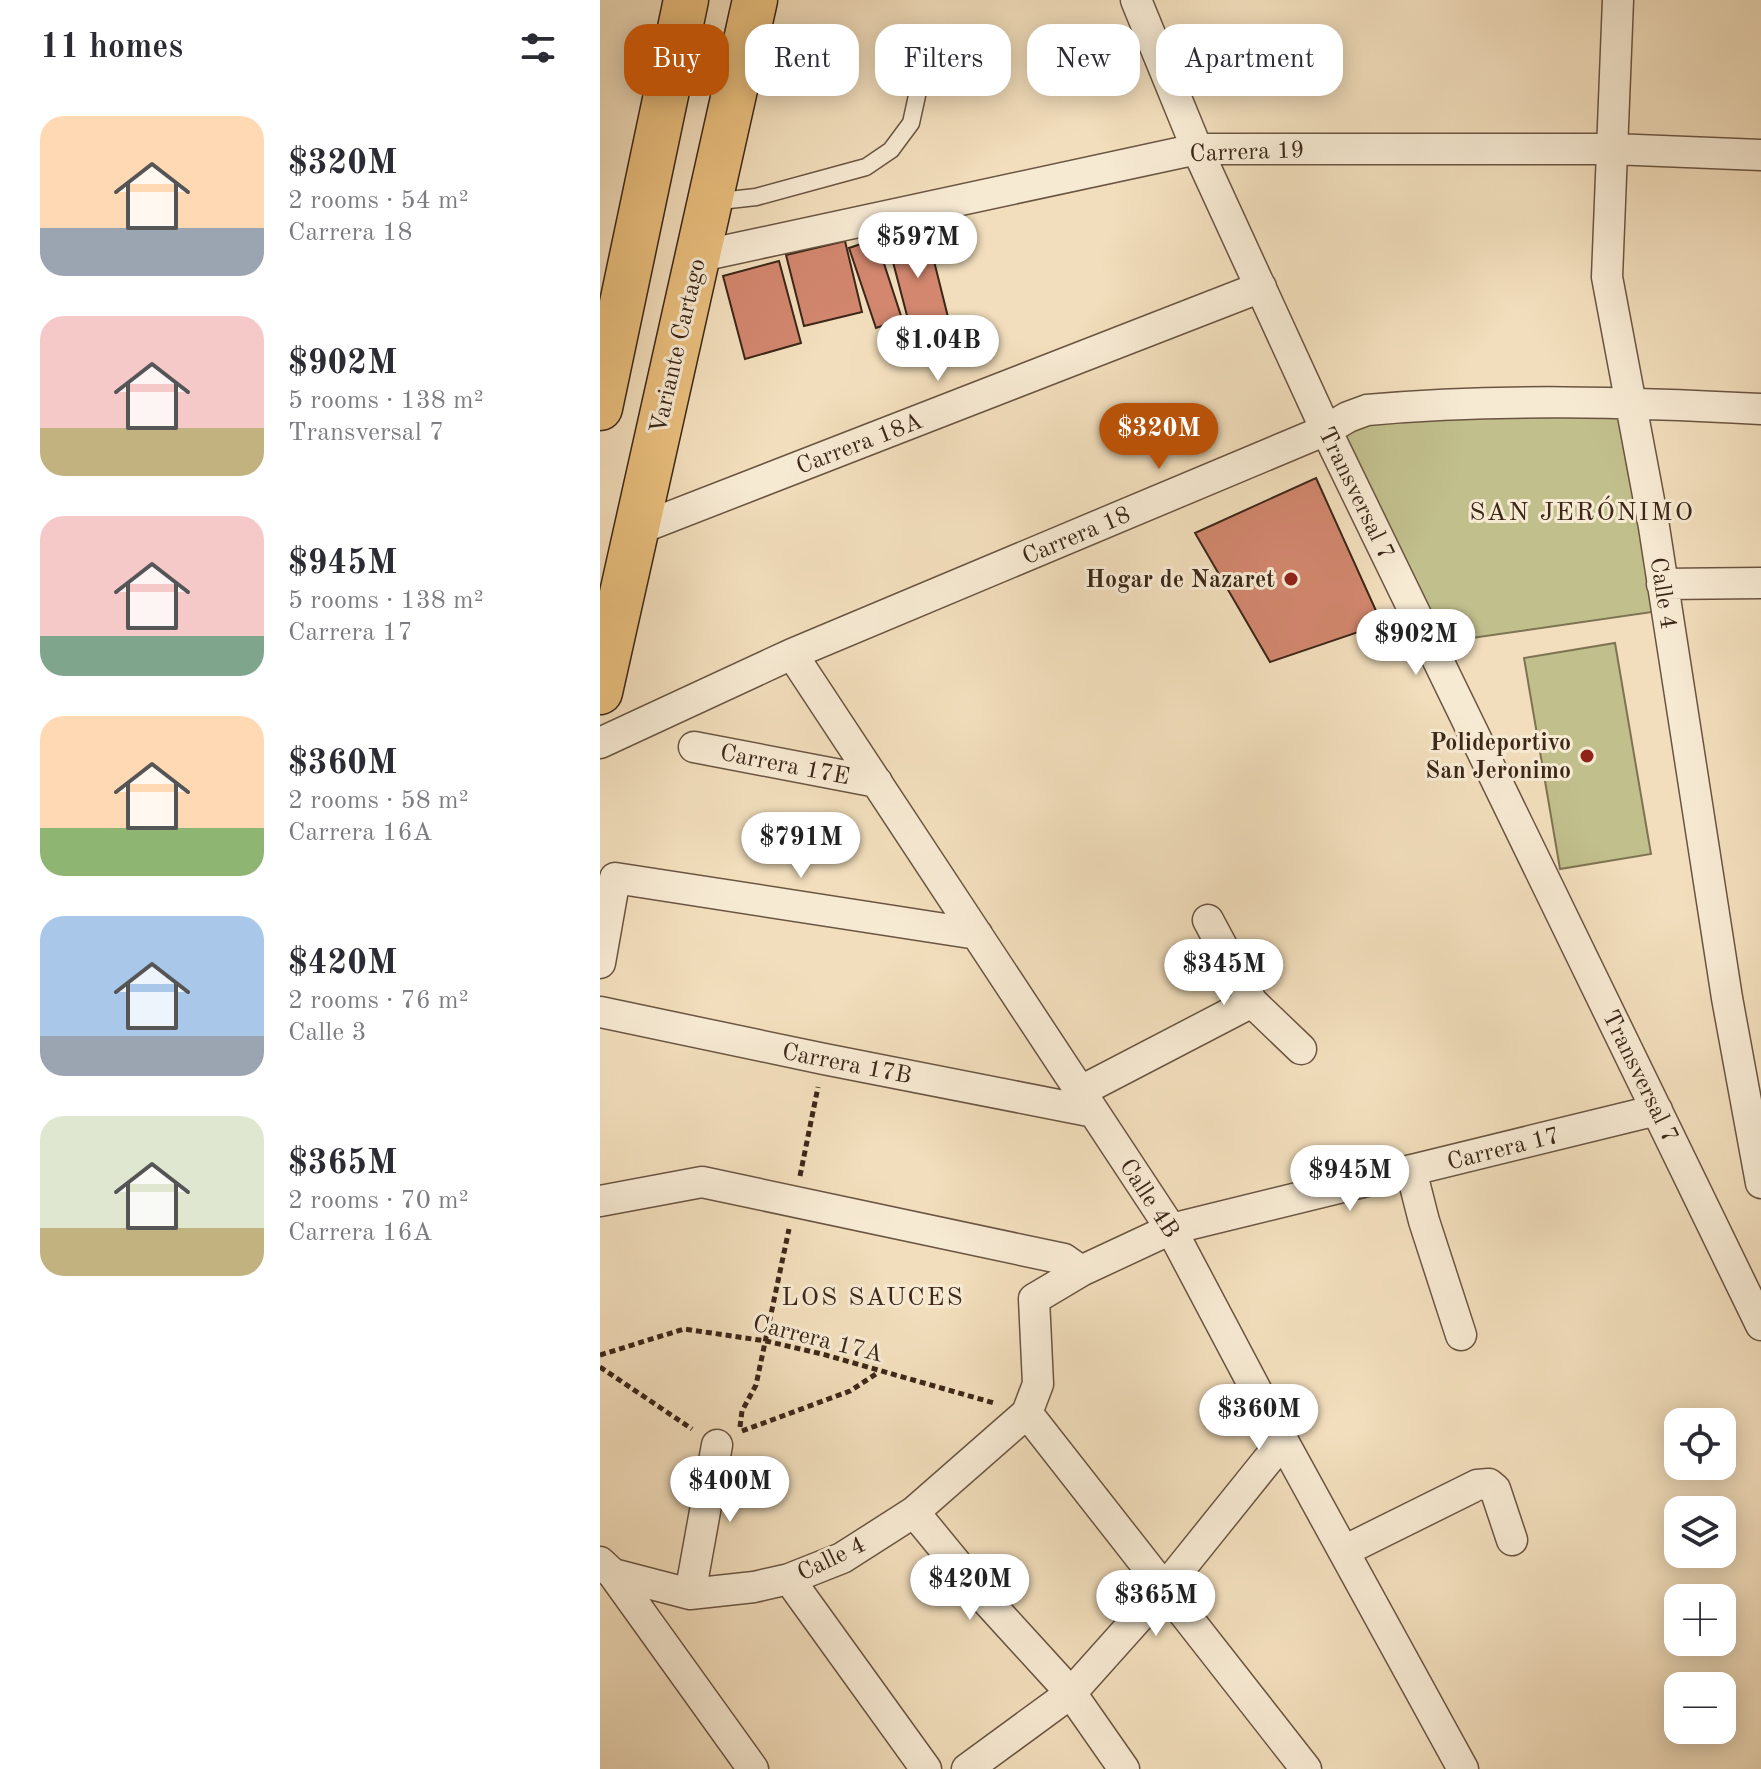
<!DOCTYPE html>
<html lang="en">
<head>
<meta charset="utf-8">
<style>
  :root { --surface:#fff; --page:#f7f7f7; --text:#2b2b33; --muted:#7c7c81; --accent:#b45309 }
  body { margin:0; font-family:"Old Standard TT",serif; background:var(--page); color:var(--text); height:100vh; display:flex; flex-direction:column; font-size:30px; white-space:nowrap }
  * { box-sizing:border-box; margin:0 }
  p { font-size:26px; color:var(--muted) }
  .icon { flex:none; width:44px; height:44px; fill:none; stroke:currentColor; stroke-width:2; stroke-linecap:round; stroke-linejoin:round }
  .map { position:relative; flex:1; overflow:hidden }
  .panel { display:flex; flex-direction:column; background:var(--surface); width:600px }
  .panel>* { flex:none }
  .guide { position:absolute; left:24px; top:24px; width:760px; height:72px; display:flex; gap:16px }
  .controls { position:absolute; left:1064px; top:1408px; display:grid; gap:16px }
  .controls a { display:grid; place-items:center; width:72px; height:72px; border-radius:16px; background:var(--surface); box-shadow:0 4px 20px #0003; font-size:40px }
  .price { position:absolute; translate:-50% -68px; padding:0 18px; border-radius:28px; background:#fff; color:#222; font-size:26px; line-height:52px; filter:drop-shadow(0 2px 4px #0008) }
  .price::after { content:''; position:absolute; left:50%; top:48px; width:24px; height:18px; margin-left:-12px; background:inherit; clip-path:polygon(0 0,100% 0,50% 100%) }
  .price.current { background:var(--accent); color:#fff }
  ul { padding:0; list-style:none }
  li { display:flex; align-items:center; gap:24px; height:200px; padding:0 40px }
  li span { display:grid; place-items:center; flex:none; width:224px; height:160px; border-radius:24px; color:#555 }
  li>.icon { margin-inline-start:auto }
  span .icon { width:96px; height:96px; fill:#fffc; stroke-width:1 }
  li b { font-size:34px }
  h2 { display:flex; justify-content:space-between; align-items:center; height:96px; padding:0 40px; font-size:34px }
  .pill { padding:0 28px; border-radius:24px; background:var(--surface); box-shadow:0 4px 20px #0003; font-size:28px; line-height:72px }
  .pill.current { background:var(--accent); color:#fff }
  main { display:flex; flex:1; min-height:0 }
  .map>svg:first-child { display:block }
</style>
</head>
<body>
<main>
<section class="panel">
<h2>11 homes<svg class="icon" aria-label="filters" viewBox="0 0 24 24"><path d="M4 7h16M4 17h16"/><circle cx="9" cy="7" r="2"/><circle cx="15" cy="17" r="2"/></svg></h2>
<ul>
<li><span style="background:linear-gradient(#ffd9b3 70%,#9aa5b1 0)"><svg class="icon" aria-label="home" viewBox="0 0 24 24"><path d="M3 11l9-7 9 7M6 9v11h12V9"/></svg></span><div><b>$320M</b><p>2 rooms · 54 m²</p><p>Carrera 18</p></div></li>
<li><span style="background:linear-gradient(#f6c9c9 70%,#c2b280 0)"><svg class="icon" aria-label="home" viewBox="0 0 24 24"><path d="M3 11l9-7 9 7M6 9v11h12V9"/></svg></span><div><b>$902M</b><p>5 rooms · 138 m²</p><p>Transversal 7</p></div></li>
<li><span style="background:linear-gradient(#f6c9c9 75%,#7fa58c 0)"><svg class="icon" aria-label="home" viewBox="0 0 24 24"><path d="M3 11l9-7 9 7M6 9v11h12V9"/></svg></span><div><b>$945M</b><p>5 rooms · 138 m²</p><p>Carrera 17</p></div></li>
<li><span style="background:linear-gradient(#ffd9b3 70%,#8fb573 0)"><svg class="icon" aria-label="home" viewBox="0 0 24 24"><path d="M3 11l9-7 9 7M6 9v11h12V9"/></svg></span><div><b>$360M</b><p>2 rooms · 58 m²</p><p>Carrera 16A</p></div></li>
<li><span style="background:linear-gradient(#a9c7e8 75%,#9aa5b1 0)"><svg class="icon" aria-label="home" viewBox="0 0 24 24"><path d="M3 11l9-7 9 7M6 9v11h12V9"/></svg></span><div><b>$420M</b><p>2 rooms · 76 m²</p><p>Calle 3</p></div></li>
<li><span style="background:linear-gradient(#dfe7d0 70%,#c2b280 0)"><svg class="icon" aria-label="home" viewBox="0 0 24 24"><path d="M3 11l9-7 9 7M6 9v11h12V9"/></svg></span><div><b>$365M</b><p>2 rooms · 70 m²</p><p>Carrera 16A</p></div></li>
</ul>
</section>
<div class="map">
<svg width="1161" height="1769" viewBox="0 0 1161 1769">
  <rect width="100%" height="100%" fill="#f2debc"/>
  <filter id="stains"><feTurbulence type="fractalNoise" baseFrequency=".0025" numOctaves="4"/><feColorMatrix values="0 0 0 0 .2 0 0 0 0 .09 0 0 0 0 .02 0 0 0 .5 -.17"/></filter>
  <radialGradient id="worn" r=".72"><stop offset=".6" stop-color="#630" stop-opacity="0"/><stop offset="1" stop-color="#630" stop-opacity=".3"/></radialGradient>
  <path fill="#c1bf8c" stroke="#7e7352" stroke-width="2" d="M1029,401l37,209 -236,34 -104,-214 48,-21z
    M1015,643l36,211 -91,15 -36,-211z"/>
  <path fill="#d2876e" stroke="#3c2719" stroke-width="2" d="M327,233l21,84 -38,10 -22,-84z
    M276,239l26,80 -26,9 -27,-80z
    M245,241l17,71 -58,14 -18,-71z
    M179,261l22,82 -56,16 -22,-83z
    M716,478l66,146 -112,38 -75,-129z"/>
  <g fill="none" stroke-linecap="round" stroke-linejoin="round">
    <g stroke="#6a5542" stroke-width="19">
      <path id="lane" d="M111,202l45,-5 110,-30 25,-17 20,-27 18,-82"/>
    </g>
    <g stroke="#6a5542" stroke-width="33">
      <path id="street" d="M536,0l61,149 129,281 435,895
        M1018,0l-11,277 47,250 73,471 34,185
        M96,257l501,-108h415l149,6
        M36,530l625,-243
        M1062,584l99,-1
        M192,654l379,575 112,212 180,328
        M0,743l192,-89 534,-224 22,-13 19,-7c131,-12 263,-8 394,-1
        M94,747l183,35
        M608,920l44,82 49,47
        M0,963l15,-85 362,56
        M0,1012l224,47 270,53
        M481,1091l171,-89
        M811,1170l13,51 37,114
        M0,1201l102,-19 362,77 17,12
        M427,1413l279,356
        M314,1512l73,89 84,92 53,76
        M744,1551l133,-66 12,-1 6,5 17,51
        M0,1562l13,12 77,20 64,-7 35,-8 53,-21 72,-46 113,-99 11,-29 -4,-85 47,-28 90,-42 486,-119
        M13,1574l140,195
        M189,1579l137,190
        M90,1594l27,-149
        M367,1769l104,-76 93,-104 119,-148"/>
    </g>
    <g stroke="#3c2719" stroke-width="47">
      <path id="highway" d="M0,408l86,-408
        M0,692l155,-692"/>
    </g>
    <path stroke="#3c2719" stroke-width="5" stroke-dasharray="6 4" stroke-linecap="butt" d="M200,1176l18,-89
      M0,1355l84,-26 82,12 56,13 172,49
      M0,1367l92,62
      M140,1427l2,-16 14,-26 33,-156
      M142,1431l108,-40 29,-19"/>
    <use href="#lane" stroke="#f7ead3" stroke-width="16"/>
    <use href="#street" stroke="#f7ead3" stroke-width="30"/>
    <use href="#highway" stroke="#e9bf7e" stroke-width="44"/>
  </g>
  <g fill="#8f2418" stroke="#f7ead3" stroke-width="3">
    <circle cx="691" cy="579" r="8"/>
    <circle cx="987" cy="756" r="8"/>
  </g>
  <g text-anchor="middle" stroke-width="6" stroke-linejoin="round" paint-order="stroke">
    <g font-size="24" fill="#3c2719" stroke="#f7ead3">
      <text transform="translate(647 151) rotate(-2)" y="8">Carrera 19</text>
      <text transform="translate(77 346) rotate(-77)" y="8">Variante Cartago</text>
      <text transform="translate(259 443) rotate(-21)" y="8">Carrera 18A</text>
      <text transform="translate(757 493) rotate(64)" y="8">Transversal 7</text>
      <text transform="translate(476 535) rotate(-23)" y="8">Carrera 18</text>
      <text transform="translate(1064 593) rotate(81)" y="8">Calle 4</text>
      <text transform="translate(185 764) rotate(11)" y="8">Carrera 17E</text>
      <text transform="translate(247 1063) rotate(11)" y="8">Carrera 17B</text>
      <text transform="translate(1041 1076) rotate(64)" y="8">Transversal 7</text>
      <text transform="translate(903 1148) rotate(-14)" y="8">Carrera 17</text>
      <text transform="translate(550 1198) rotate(57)" y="8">Calle 4B</text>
      <text transform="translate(218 1338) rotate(14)" y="8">Carrera 17A</text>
      <text transform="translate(231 1558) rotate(-26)" y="8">Calle 4</text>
    </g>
    <g font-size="24" font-weight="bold" fill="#3c2719" stroke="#f7ead3" text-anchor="end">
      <text x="675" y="587">Hogar de Nazaret</text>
      <text x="971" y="750">Polideportivo<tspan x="971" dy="28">San Jeronimo</tspan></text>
    </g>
    <g font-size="26" letter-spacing="2" fill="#3c2719" stroke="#f7ead3">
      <text x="982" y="520">SAN JERÓNIMO</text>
      <text x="273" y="1305">LOS SAUCES</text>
    </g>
  </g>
  <rect width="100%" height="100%" filter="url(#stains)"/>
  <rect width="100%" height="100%" fill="url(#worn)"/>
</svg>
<div class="controls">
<a><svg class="icon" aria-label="locate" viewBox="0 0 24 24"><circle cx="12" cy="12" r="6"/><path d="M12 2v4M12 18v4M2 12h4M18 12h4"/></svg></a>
<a><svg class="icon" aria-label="layers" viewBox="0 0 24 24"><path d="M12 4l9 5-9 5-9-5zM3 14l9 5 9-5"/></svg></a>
<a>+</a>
<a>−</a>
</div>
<b class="price" style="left:318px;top:280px">$597M</b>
<b class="price" style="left:338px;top:383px">$1.04B</b>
<b class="price current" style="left:559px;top:471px">$320M</b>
<b class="price" style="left:816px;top:677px">$902M</b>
<b class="price" style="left:201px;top:880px">$791M</b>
<b class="price" style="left:624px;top:1007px">$345M</b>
<b class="price" style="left:750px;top:1213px">$945M</b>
<b class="price" style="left:659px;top:1452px">$360M</b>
<b class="price" style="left:130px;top:1524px">$400M</b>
<b class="price" style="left:370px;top:1622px">$420M</b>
<b class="price" style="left:556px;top:1638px">$365M</b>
<div class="guide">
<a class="pill current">Buy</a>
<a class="pill">Rent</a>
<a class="pill">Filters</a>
<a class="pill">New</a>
<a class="pill">Apartment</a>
</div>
</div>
</main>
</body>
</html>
